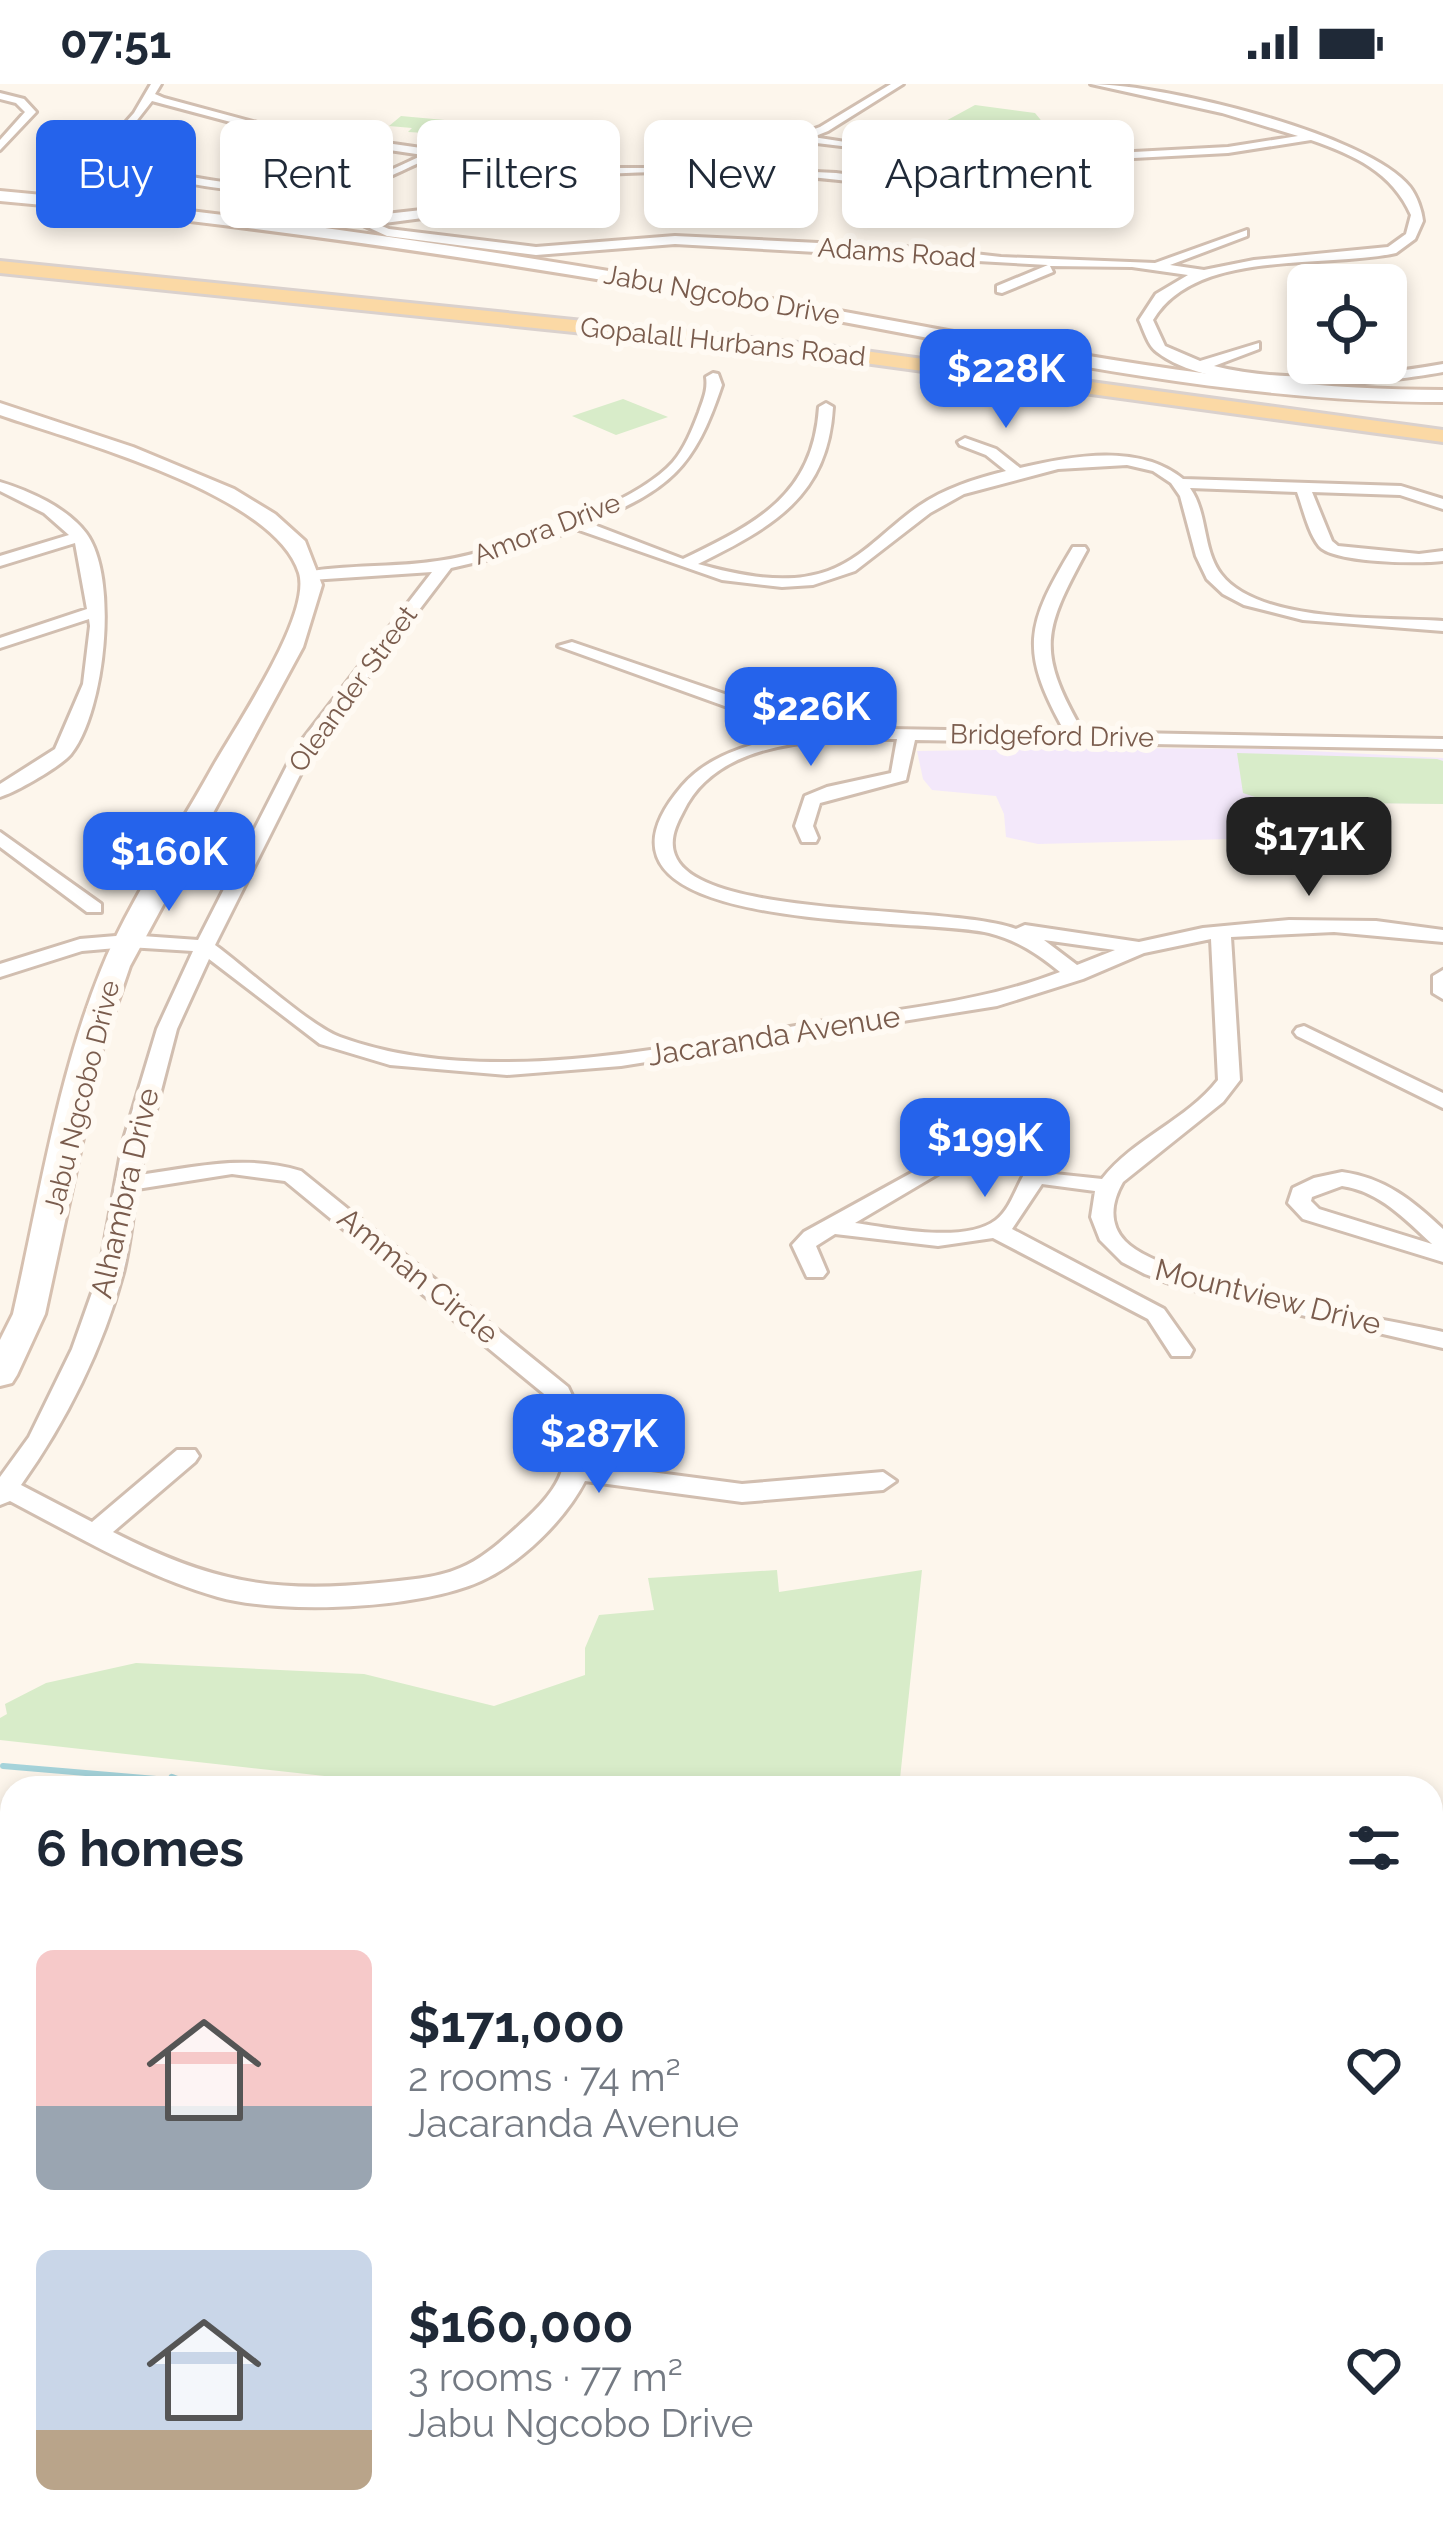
<!DOCTYPE html>
<html lang="en">
<head>
<meta charset="utf-8">
<style>
  :root { --surface:#fff; --page:#f6f6f7; --text:#1f2937; --muted:#747a83; --accent:#2563eb }
  body { margin:0; font-family:Raleway,sans-serif; background:var(--page); color:var(--text); height:100vh; display:flex; flex-direction:column; font-size:45px; white-space:nowrap }
  * { box-sizing:border-box; margin:0 }
  p { font-size:39px; color:var(--muted) }
  .icon { flex:none; width:66px; height:66px; fill:none; stroke:currentColor; stroke-width:2; stroke-linecap:round; stroke-linejoin:round }
  .map { position:relative; flex:1; overflow:hidden }
  .drawer { position:absolute; left:0px; top:1692px; width:1443px; height:771px; display:flex; flex-direction:column; background:var(--surface); border-radius:36px 36px 0 0; box-shadow:0 6px 18px #0003 }
  .drawer>* { flex:none }
  .top-card { position:absolute; left:36px; top:36px; width:1371px; height:108px; display:flex; gap:24px }
  .tools { position:absolute; left:1287px; top:180px; display:grid; gap:24px }
  .tools a { display:grid; place-items:center; width:120px; height:120px; border-radius:18px; background:var(--surface); box-shadow:0 6px 18px #0003; font-size:60px }
  .price { position:absolute; translate:-50% -102px; padding:0 27px; border-radius:24px; background:var(--accent); color:#fff; font-size:39px; line-height:78px; filter:drop-shadow(0 3px 6px #0008) }
  .price::after { content:''; position:absolute; left:50%; top:72px; width:36px; height:27px; margin-left:-18px; background:inherit; clip-path:polygon(0 0,100% 0,50% 100%) }
  .price.on { background:#222; color:#fff }
  ul { padding:0; list-style:none }
  li { display:flex; align-items:center; gap:36px; height:300px; padding:0 36px }
  li span { display:grid; place-items:center; flex:none; width:336px; height:240px; border-radius:18px; color:#555 }
  li>.icon { margin-inline-start:auto }
  span .icon { width:144px; height:144px; fill:#fffc; stroke-width:1 }
  li b { font-size:51px }
  h2 { display:flex; justify-content:space-between; align-items:center; height:144px; padding:0 36px; font-size:51px }
  .pill { padding:0 42px; border-radius:18px; background:var(--surface); box-shadow:0 6px 18px #0003; font-size:42px; line-height:108px }
  .pill.on { background:var(--accent); color:#fff }
  .status { display:flex; justify-content:space-between; align-items:center; height:84px; padding:0 60px; background:var(--surface); direction:ltr }
  .status svg { height:33px; fill:currentColor }
  .map>svg:first-child { display:block }
</style>
</head>
<body>
<div class="status"><b>07:51</b><svg viewBox="0 0 49 12"><path d="M0 12V9h3v3zM5 12V6h3v6zM10 12V3h3v9zM15 12V0h3v12zM26 1h20v11H26zM47 4h2v5h-2z"/></svg></div>
<div class="map">
<svg width="1443" height="2461" viewBox="0 0 1443 2461">
  <rect width="100%" height="100%" fill="#fdf6ec"/>
  <path fill="#f3e8fa" d="M1124,664l150,1 169,9v46l-198,-3 2,32 -16,6 -193,5 -32,-7 -2,-23 -8,-18 -64,-6 -9,-11 -6,-28z"/>
  <path fill="#d8ecc9" d="M975,21l60,8 34,41 -42,3c-35,-31 -59,-11 -96,-28z
    M401,32l152,14 -10,12c-25,-2 -47,-14 -67,0l-20,-2 5,-5 -53,-3 4,-4 -23,-2z
    M623,315l45,18 -52,18 -44,-19z
    M1237,669l200,6 6,2v43l-173,-2 -27,-9z
    M777,1486l2,22 143,-22 -23,218h-466l-433,-48v-22l7,-4 -2,-10 41,-21 90,-20 228,11 130,32 91,-31v-27l14,-33 55,-5 -6,-32z"/>
  <g fill="none" stroke-linecap="round" stroke-linejoin="round">
    <path stroke="#a5d3da" stroke-width="6" d="M3,1682l177,15"/>
    <path stroke="#a5d3da" stroke-width="8" d="M172,1694l26,10
      M1431,1791l12,-3
      M432,2461l19,-10"/>
    <g stroke="#d1beb0" stroke-width="6">
      <path id="minor" d="M151,0h10l-6,10 9,4 104,28 167,24 97,24 33,-6h163l108,5 114,15 18,-4 12,-16 -57,-14v-4l66,13 12,-4 227,-12 70,-11 -76,-23 -131,-29c68,0 276,49 319,103 7,9 12,24 13,34l-8,18 -19,14c-74,16 -200,-5 -243,67l12,26 35,15 59,-18v6l-45,17c73,18 155,11 229,-2v8c-71,13 -225,27 -286,-20 -9,-6 -13,-22 -18,-32l17,-26 32,-19 -56,-8 -82,-1 3,6 -51,21 -5,-1v-6l51,-21 -373,-21 -139,11 -149,-19 -26,-12 16,-9 107,-12 8,-6 5,-15 21,-5c-23,-7 -55,-21 -80,-20 -18,2 -53,25 -77,30 -62,13 -210,6 -257,-40l30,-34zM152,17l116,31 155,23c-20,9 -40,20 -61,25 -59,14 -198,6 -246,-33zM1311,56c43,15 81,32 100,75l-5,19 -18,13 -134,13 -50,10 -34,-5 77,-29v-6l-92,33 -154,-6 -80,-9 -246,-12 -139,11 -147,-18 -12,-5 114,-15 12,-10 3,-13c98,-19 233,-17 333,-6 45,5 92,20 137,9l6,-8 87,30h17l4,-7h-16l-87,-29 16,-10 225,-12z
        M891,0h12l-75,47 -15,6 45,7v4l-58,-7 -71,25 -10,-2 101,-37z
        M0,9l24,6 12,13 -36,38v-10l25,-28 -9,-9 -16,-4z
        M713,289l5,1 4,11c-28,84 -52,104 -133,138l94,36c74,-36 130,-63 136,-152l7,-4 7,4c-5,90 -61,120 -135,157 40,11 89,22 130,7 36,-13 60,-44 91,-65 26,-18 56,-27 87,-35l-20,-16 -26,-10 -2,-3 7,-4 31,11 24,19c52,-12 119,-25 163,11l218,7 42,13v10l-43,-14 -88,-3 20,49 6,5 81,8 24,-3v10c-23,3 -110,2 -124,-15 -11,-14 -16,-38 -22,-54l-107,-4c18,25 12,61 31,86 38,50 164,43 222,47v10l-140,-11 -59,-15 -21,-11 -16,-15 -11,-23 -16,-60 -9,-13 -18,-12 -26,-6 -69,4 -94,25 -34,19 -75,58 -42,14 -31,2 -60,-7 -146,-51 -78,28 -47,11 -138,181 -98,196c30,22 95,81 125,92 144,53 332,9 479,-15 81,-13 164,-20 241,-50 -22,-18 -43,-32 -71,-39 -65,-17 -437,5 -307,-147 22,-26 56,-38 88,-46l-37,-31 -175,-63 14,-4 173,59 41,35 46,-8 233,4c-46,-82 -39,-107 8,-185h12l2,3c-44,81 -51,100 -4,182l360,7v10l-528,-9 -9,40 -86,23 -7,23 5,12 -2,4h-14l-7,-16 10,-30 22,-9 64,-14 6,-34c-69,-1 -179,-2 -214,73 -7,13 -14,28 -8,43 24,65 274,49 341,74l9,-4 114,17 64,-14 86,-8 87,1 67,9v12l-109,-10 -103,5 9,143 -17,22 -100,80c-11,19 -15,41 2,59 39,41 253,77 318,91v16l-266,-62 -32,-12 -23,-12 -22,-22 -9,-23 4,-26 -53,-7 -30,45 152,80 29,41 -3,6h-18l-24,-37 -155,-81 -55,8 -103,-12 -19,12 11,26 -4,5h-16l-15,-32 12,-13 120,-66 8,-2 11,7 -88,52c36,5 110,21 141,-3 15,-12 20,-33 30,-49l76,8c32,-41 85,-59 116,-99l-7,-141 -67,14 -61,26 -86,27 -376,60 -114,9 -117,-10 -70,-21 -111,-85 -32,70 -38,146c57,-8 106,-21 162,-4l267,216 20,43 2,34 152,20 141,-12 13,9 -13,9 -141,12 -157,-21c-20,39 -64,82 -104,100 -61,28 -199,34 -263,16 -74,-21 -141,-61 -208,-96l-10,4v-28l29,-40 43,-88 27,-76 24,-131 34,-113 36,-78 -65,-4 -46,4 -82,26v-13l80,-25 48,-4 70,5 98,-192 136,-176 -121,8 -8,-5 2,-3c46,-8 93,-4 139,-12 59,-10 190,-54 229,-98 12,-14 19,-32 26,-50 4,-12 9,-22 7,-35zM1044,856l71,10 -38,15zM232,1090l53,7 264,217c26,54 21,80 -23,121 -20,18 -41,39 -66,49 -25,11 -55,12 -81,15 -108,11 -170,-2 -266,-51l82,-70 4,-6 -4,-6h-18l-85,72 -71,-37c45,-63 82,-137 102,-212 7,-27 9,-56 14,-84z
        M0,398c30,9 67,26 86,51 33,44 19,178 -15,221 -11,13 -55,38 -71,43v-13l55,-35 28,-65 7,-58 -1,-7 -89,29v-10l87,-29 -12,-66 -75,23v-10l69,-21 -25,-22 -44,-22z
        M0,748l101,72v8h-14l-87,-65z
        M1443,886v29l-10,-6v-17z
        M1304,942l139,67v15l-146,-72 -3,-4 3,-4z
        M1342,1088c43,6 70,28 101,57v33l-140,-43 -15,-16 5,-15 21,-10zM1342,1102c37,5 63,33 90,58l-113,-35 -8,-8 1,-4z
        M0,2009l12,5v38l-12,-5z
        M1443,2249v35l-12,4v-35z
        M1277,2451h40l-5,10h-40z"/>
    </g>
    <g stroke="#d6c0b0" stroke-width="6">
      <path id="secondary" d="M0,107c265,24 527,64 789,111 218,38 432,88 654,88v12c-222,0 -436,-51 -654,-90 -262,-47 -524,-87 -789,-111z
        M0,319l133,44 101,42 41,25 30,27 17,44 -19,62 -173,319 -27,79 -58,269 -28,61 -5,8 -12,3v-46l13,-26c26,-114 44,-235 88,-344 28,-69 74,-135 110,-200 22,-40 101,-154 88,-197 -25,-80 -225,-132 -299,-158z"/>
    </g>
    <g stroke="#dad1cd" stroke-width="6">
      <path id="primary" d="M0,177l828,85 615,84v12l-615,-84 -828,-85z"/>
    </g>
    <use href="#minor" fill="#fff" fill-rule="evenodd"/>
    <use href="#secondary" fill="#fff" fill-rule="evenodd"/>
    <use href="#primary" fill="#fbd9a5" fill-rule="evenodd"/>
  </g>
  <g text-anchor="middle" stroke-width="12" stroke-linejoin="round" paint-order="stroke">
    <g font-size="27" fill="#7a5c4d" stroke="#fffaf3">
      <text transform="translate(897 169) rotate(4)" y="9">Adams Road</text>
      <text transform="translate(722 211) rotate(10)" y="9">Jabu Ngcobo Drive</text>
      <text transform="translate(723 258) rotate(6)" y="9">Gopalall Hurbans Road</text>
      <text transform="translate(547 445) rotate(-21)" y="9">Amora Drive</text>
      <text transform="translate(353 605) rotate(-54)" y="9">Oleander Street</text>
      <text transform="translate(1052 652) rotate(1)" y="9">Bridgeford Drive</text>
      <text transform="translate(82 1013) rotate(-76)" y="9">Jabu Ngcobo Drive</text>
    </g>
    <g font-size="30" fill="#7a5c4d" stroke="#fffaf3">
      <text transform="translate(774 952) rotate(-9)" y="10">Jacaranda Avenue</text>
      <text transform="translate(125 1109) rotate(-77)" y="10">Alhambra Drive</text>
      <text transform="translate(418 1192) rotate(39)" y="10">Amman Circle</text>
      <text transform="translate(1268 1213) rotate(14)" y="10">Mountview Drive</text>
    </g>
  </g>
</svg>
<div class="tools">
<a><svg class="icon" aria-label="locate" viewBox="0 0 24 24"><circle cx="12" cy="12" r="6"/><path d="M12 2v4M12 18v4M2 12h4M18 12h4"/></svg></a>
</div>
<b class="price" style="left:1006px;top:347px">$228K</b>
<b class="price" style="left:811px;top:685px">$226K</b>
<b class="price on" style="left:1309px;top:815px">$171K</b>
<b class="price" style="left:169px;top:830px">$160K</b>
<b class="price" style="left:985px;top:1116px">$199K</b>
<b class="price" style="left:599px;top:1412px">$287K</b>
<div class="top-card">
<a class="pill on">Buy</a>
<a class="pill">Rent</a>
<a class="pill">Filters</a>
<a class="pill">New</a>
<a class="pill">Apartment</a>
</div>
<section class="drawer">
<h2>6 homes<svg class="icon" aria-label="filters" viewBox="0 0 24 24"><path d="M4 7h16M4 17h16"/><circle cx="9" cy="7" r="2"/><circle cx="15" cy="17" r="2"/></svg></h2>
<ul>
<li><span style="background:linear-gradient(#f6c9c9 65%,#9aa5b1 0)"><svg class="icon" aria-label="home" viewBox="0 0 24 24"><path d="M3 11l9-7 9 7M6 9v11h12V9"/></svg></span><div><b>$171,000</b><p>2 rooms · 74 m²</p><p>Jacaranda Avenue</p></div><svg class="icon" aria-label="heart" viewBox="0 0 24 24"><path d="M12 20l-8-8c-3-5 5-10 8-4 3-6 11-1 8 4z"/></svg></li>
<li><span style="background:linear-gradient(#c9d6e8 75%,#b9a48a 0)"><svg class="icon" aria-label="home" viewBox="0 0 24 24"><path d="M3 11l9-7 9 7M6 9v11h12V9"/></svg></span><div><b>$160,000</b><p>3 rooms · 77 m²</p><p>Jabu Ngcobo Drive</p></div><svg class="icon" aria-label="heart" viewBox="0 0 24 24"><path d="M12 20l-8-8c-3-5 5-10 8-4 3-6 11-1 8 4z"/></svg></li>
</ul>
</section>
</div>
</body>
</html>
